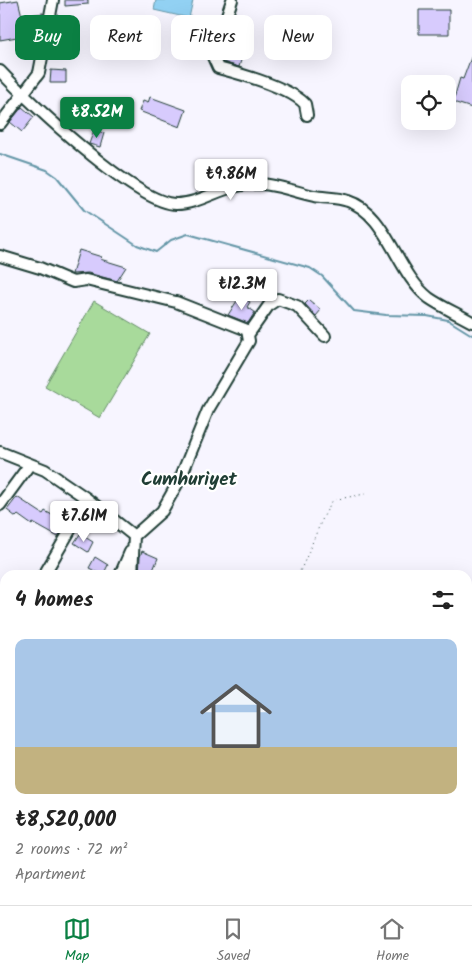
<!DOCTYPE html>
<html lang="en">
<head>
<meta charset="utf-8">
<style>
  :root { --surface:#fff; --page:#f2f2f2; --text:#222; --muted:#767676; --line:#e0e0e0; --accent:#0b8043 }
  body { margin:0; font-family:Kalam,sans-serif; background:var(--page); color:var(--text); height:100vh; display:flex; flex-direction:column; font-size:19px; white-space:nowrap }
  * { box-sizing:border-box; margin:0 }
  p { font-size:16px; color:var(--muted) }
  .icon { flex:none; width:28px; height:28px; fill:none; stroke:currentColor; stroke-width:2; stroke-linecap:round; stroke-linejoin:round }
  .map { position:relative; flex:1; overflow:hidden }
  .drawer { position:absolute; left:0px; top:570px; width:472px; height:335px; display:flex; flex-direction:column; background:var(--surface); border-radius:15px 15px 0 0; box-shadow:0 5px 20px #0002 }
  .drawer>* { flex:none }
  .banner { position:absolute; left:15px; top:15px; width:442px; height:45px; display:flex; gap:10px }
  .buttons { position:absolute; left:401px; top:75px; display:grid; gap:10px }
  .buttons a { display:grid; place-items:center; width:55px; height:55px; border-radius:10px; background:var(--surface); box-shadow:0 5px 20px #0002; font-size:25px }
  .price { position:absolute; translate:-50% -42px; padding:0 11px; border-radius:5px; background:#fff; color:#222; font-size:16px; line-height:32px; filter:drop-shadow(0 1px 2px #0008) }
  .price::after { content:''; position:absolute; left:50%; top:30px; width:15px; height:11px; margin-left:-8px; background:inherit; clip-path:polygon(0 0,100% 0,50% 100%) }
  .price.current { background:var(--accent); color:#fff }
  ul { padding:0; list-style:none }
  li { display:grid; align-content:center; gap:10px; height:265px; padding:0 15px }
  li+li { border-top:1px solid var(--line) }
  li span { display:grid; place-items:center; height:155px; border-radius:10px; color:#555 }
  li>.icon { margin-inline-start:auto }
  span .icon { width:90px; height:90px; fill:#fffc; stroke-width:1 }
  li b { font-size:21px }
  h2 { display:flex; justify-content:space-between; align-items:center; height:60px; padding:0 15px; font-size:21px }
  .pill { padding:0 18px; border-radius:10px; background:var(--surface); box-shadow:0 5px 20px #0002; font-size:18px; line-height:45px }
  .pill.current { background:var(--accent); color:#fff }
  .dock { display:flex; justify-content:space-around; align-items:center; height:70px; border-top:1px solid var(--line); background:var(--surface); font-size:14px; color:var(--muted) }
  .dock a { display:grid; justify-items:center; gap:2px }
  .dock .current { color:var(--accent) }
  .map>svg:first-child { display:block }
</style>
</head>
<body>
<div class="map">
<svg width="472" height="905" viewBox="0 0 472 905">
  <rect width="100%" height="100%" fill="#f7f5ff"/>
  <filter id="ink" filterUnits="userSpaceOnUse"><feTurbulence type="fractalNoise" baseFrequency=".02" numOctaves="2"/><feDisplacementMap in="SourceGraphic" scale="10" xChannelSelector="R" yChannelSelector="G"/><feConvolveMatrix kernelMatrix="1 2 1 2 8 2 1 2 1" color-interpolation-filters="sRGB"/></filter>
  <g filter="url(#ink)">
    <path fill="#a8da9b" stroke="#648c68" d="M94,301l56,33 -50,84 -55,-32z"/>
    <path fill="#92d1f3" stroke="#6496a7" d="M156,0h37l-4,18 -35,-8z"/>
    <g fill="none" stroke-linecap="round" stroke-linejoin="round">
      <path stroke="#6496a7" stroke-width="2" d="M0,154l47,16 10,7 27,33 53,35 19,7 15,-12 17,-6 122,34 12,8 32,35 32,4 41,1 21,4 24,15"/>
    </g>
    <path fill="#d7cbfd" stroke="#1f3d34" d="M18,0l4,16 21,-3 -4,25 -22,2v-3l-17,3v-37z
      M65,0h23v4l-23,2z
      M419,10h30v24h-30z
      M230,28l19,5 -10,34 -16,-5 -2,-4z
      M472,55v53l-19,-6 7,-24 3,1z
      M51,70l15,1v12h-16z
      M150,97l36,13 -6,17 -41,-16 4,-10 5,2z
      M22,107l12,10 -12,15 -12,-10z
      M94,130l10,3 -4,14 -11,-3z
      M79,250l23,7 -2,2 26,8 -9,14 -29,-8 -16,1z
      M240,296l10,6 -3,5 8,5 -7,11 -20,-8z
      M309,300l12,10 -5,6 -11,-12z
      M17,497l26,17 2,-3 21,12 -8,14 -25,-14 -1,2 -14,-10 -2,2 -9,-7z
      M80,534l13,8 -5,10 -14,-9z
      M142,551l16,7 -7,17h-12l1,-18z
      M95,557l13,8 -5,10 -14,-7z"/>
    <g fill="none" stroke-linecap="round" stroke-linejoin="round">
      <g stroke="#1f3d34" stroke-width="14">
        <path id="minor" d="M232,0l-19,57 5,11c23,6 72,20 87,36l2,11
          M0,71c29,31 137,133 176,133 21,0 41,-14 61,-18 27,-7 51,4 77,10 11,2 24,1 34,5 39,12 49,73 81,97 13,9 29,16 43,24
          M0,124l39,-51 14,-73
          M0,256l40,12 33,14 13,-2 90,22 71,28 2,11 -41,69 -28,69 -18,32 -28,25 -48,-38 -41,-28 -45,-18
          M248,335l21,-30 9,-6 19,7 28,30
          M0,505l30,-41
          M45,573l43,-73
          M120,575l10,-23
          M132,575l2,-39
          M468,846l4,-1"/>
      </g>
      <path stroke="#1f3d34" stroke-width="1" stroke-dasharray="1 4" stroke-linecap="butt" d="M298,575c13,-25 20,-52 35,-75l32,-6
        M468,630l4,1
        M468,760l4,-3"/>
      <use href="#minor" stroke="#fff" stroke-width="10"/>
    </g>
  </g>
  <g text-anchor="middle" stroke-width="4.5" stroke-linejoin="round" paint-order="stroke">
    <g font-size="19" font-weight="bold" fill="#1f3d34" stroke="#fff">
      <text x="189" y="485">Cumhuriyet</text>
    </g>
  </g>
</svg>
<div class="buttons">
<a><svg class="icon" aria-label="locate" viewBox="0 0 24 24"><circle cx="12" cy="12" r="6"/><path d="M12 2v4M12 18v4M2 12h4M18 12h4"/></svg></a>
</div>
<b class="price current" style="left:97px;top:139px">₺8.52M</b>
<b class="price" style="left:231px;top:201px">₺9.86M</b>
<b class="price" style="left:242px;top:311px">₺12.3M</b>
<b class="price" style="left:84px;top:543px">₺7.61M</b>
<div class="banner">
<a class="pill current">Buy</a>
<a class="pill">Rent</a>
<a class="pill">Filters</a>
<a class="pill">New</a>
</div>
<section class="drawer">
<h2>4 homes<svg class="icon" aria-label="filters" viewBox="0 0 24 24"><path d="M4 7h16M4 17h16"/><circle cx="9" cy="7" r="2"/><circle cx="15" cy="17" r="2"/></svg></h2>
<ul>
<li><span style="background:linear-gradient(#a9c7e8 70%,#c2b280 0)"><svg class="icon" aria-label="home" viewBox="0 0 24 24"><path d="M3 11l9-7 9 7M6 9v11h12V9"/></svg></span><div><b>₺8,520,000</b><p>2 rooms · 72 m²</p><p>Apartment</p></div></li>
</ul>
</section>
</div>
<nav class="dock">
<a class="current"><svg class="icon" aria-label="map" viewBox="0 0 24 24"><path d="M3 6l6-2 6 2 6-2v14l-6 2-6-2-6 2zM9 4v14M15 6v14"/></svg>Map</a>
<a><svg class="icon" aria-label="saved" viewBox="0 0 24 24"><path d="M7 4h10v16l-5-4-5 4z"/></svg>Saved</a>
<a><svg class="icon" aria-label="home" viewBox="0 0 24 24"><path d="M3 11l9-7 9 7M6 9v11h12V9"/></svg>Home</a>
</nav>
</body>
</html>
